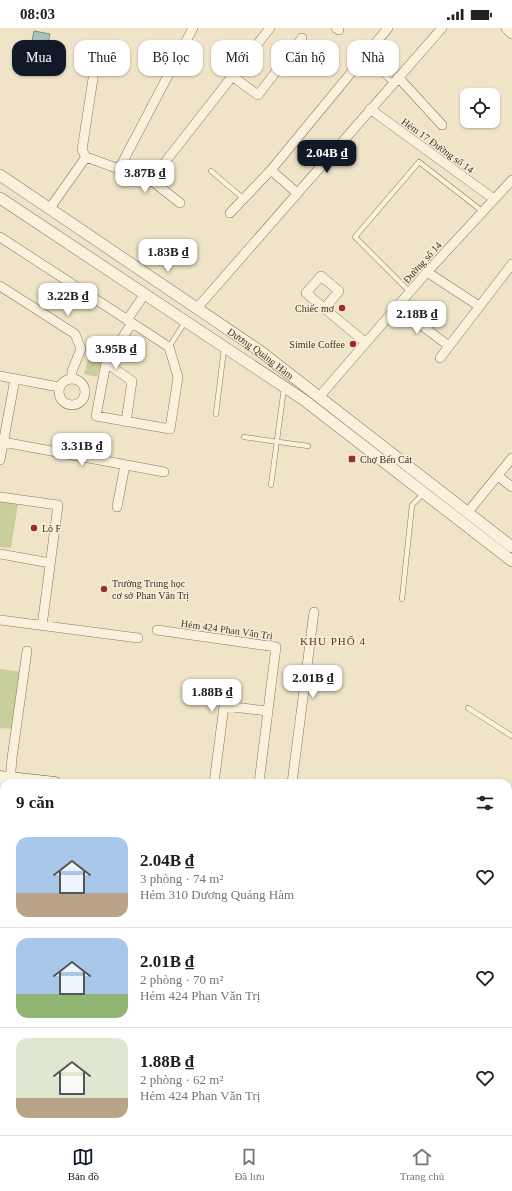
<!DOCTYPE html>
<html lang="vi">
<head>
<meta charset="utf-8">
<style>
  :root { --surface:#fff; --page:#f2f2f2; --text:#202124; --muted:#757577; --line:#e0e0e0; --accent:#111827 }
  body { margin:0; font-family:"Times New Roman",serif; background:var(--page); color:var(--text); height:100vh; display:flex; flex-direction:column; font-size:15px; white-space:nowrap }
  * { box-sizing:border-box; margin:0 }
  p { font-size:13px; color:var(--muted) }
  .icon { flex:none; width:22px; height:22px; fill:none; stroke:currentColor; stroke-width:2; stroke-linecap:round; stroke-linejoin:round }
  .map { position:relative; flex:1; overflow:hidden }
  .panel { position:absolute; left:0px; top:751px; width:512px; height:356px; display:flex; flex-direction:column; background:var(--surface); border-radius:12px 12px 0 0; box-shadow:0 1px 3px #0004 }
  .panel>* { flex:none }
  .hud { position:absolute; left:12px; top:12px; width:488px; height:36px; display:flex; gap:8px }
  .tools { position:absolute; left:460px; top:60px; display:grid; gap:8px }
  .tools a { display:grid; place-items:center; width:40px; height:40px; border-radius:8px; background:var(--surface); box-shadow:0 1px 3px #0004; font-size:20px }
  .price { position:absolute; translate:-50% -34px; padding:0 9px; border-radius:8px; background:#fff; color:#222; font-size:13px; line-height:26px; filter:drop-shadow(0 1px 2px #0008) }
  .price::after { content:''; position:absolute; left:50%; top:24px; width:12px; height:9px; margin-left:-6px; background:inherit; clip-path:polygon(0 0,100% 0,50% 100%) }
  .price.selected { background:var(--accent); color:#fff }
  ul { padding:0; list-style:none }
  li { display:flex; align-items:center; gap:12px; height:100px; padding:0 16px }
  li+li { border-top:1px solid var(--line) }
  li span { display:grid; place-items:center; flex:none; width:112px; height:80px; border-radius:12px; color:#555 }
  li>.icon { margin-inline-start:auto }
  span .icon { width:48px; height:48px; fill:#fffc; stroke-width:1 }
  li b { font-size:17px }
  h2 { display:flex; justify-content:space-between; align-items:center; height:48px; padding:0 16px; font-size:17px }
  .chip { padding:0 14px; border-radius:12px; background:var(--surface); box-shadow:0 1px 3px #0004; font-size:14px; line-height:36px }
  .chip.selected { background:var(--accent); color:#fff }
  .status { display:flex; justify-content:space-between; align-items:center; height:28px; padding:0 20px; background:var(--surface); direction:ltr }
  .status svg { height:11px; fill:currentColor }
  .tab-bar { display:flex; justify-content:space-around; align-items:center; height:56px; border-top:1px solid var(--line); background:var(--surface); font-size:11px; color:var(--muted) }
  .tab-bar a { display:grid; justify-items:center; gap:2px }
  .tab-bar .selected { color:var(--accent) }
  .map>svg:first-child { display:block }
</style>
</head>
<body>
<div class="status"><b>08:03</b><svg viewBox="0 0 49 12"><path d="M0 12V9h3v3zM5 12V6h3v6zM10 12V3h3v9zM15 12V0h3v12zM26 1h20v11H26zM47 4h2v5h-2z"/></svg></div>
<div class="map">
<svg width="512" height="1107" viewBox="0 0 512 1107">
  <rect width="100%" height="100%" fill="#f0e4c8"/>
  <path fill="#c9cf9b" d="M91,322l13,3 -7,24 -13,-3z
    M0,473l18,3 -7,44 -11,-1z
    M0,641l23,3 -8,57 -15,-1z"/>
  <path fill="#a9c4bc" stroke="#6f938a" d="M34,3l16,3 -7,36 -16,-3z"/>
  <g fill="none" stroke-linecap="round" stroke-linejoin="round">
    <g stroke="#8d765c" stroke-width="5.5">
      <path id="service" d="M364,29l29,26
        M211,143l33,28
        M410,264l-55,-55 64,-75 63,49
        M169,319l16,-25
        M216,386l8,-65
        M244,409l64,9
        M271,457l13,-97
        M402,571l10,-94 12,-12
        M468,680l44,28
        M508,838l4,-6
        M510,867l2,-4
        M508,937l4,2
        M508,968l4,1
        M39,1103l27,4
        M133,1103l8,4
        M105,1107l2,-4
        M171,1107l3,-4
        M325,1107l2,-4"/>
    </g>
    <g stroke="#8d765c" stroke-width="10">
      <path id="minor" d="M336,0l3,2
        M232,48l26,19 44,-57
        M398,49l44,48
        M370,81l124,90
        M86,129l-4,-7 14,-91
        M119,141l27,15 5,-4 29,23
        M271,142l26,23
        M151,152l119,-152
        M50,180l36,-51 33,12 74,-141
        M230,185l41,-43 117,-142
        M0,209l169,110 9,30 -8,52 -74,-13 10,-53 26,-40
        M427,244l52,34
        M0,258l75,48 6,15 -9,22v7
        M198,279l244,-279
        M397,279l52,39
        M324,281l15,-18 -18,-15 -15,17 60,50
        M127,292l17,-25
        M440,330l72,-94
        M106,335l26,18 -6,41
        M0,348l59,11
        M59 364a13 13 0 1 1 26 0a13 13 0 1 1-26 0Z
        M319,369l108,-125 85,-92
        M3,414l161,30
        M0,432l15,-81
        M498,448l14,11
        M0,469l58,8 -16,121
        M117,479l8,-42
        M468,484l44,-54
        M0,526l50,9
        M0,592l138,18
        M157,602l119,17 -17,136
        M10,755l2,-25 15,-107
        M214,755l10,-77 44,5
        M292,755l22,-171
        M0,812h4
        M0,863l4,7
        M0,897l4,8
        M0,941l4,-10
        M0,949l4,47
        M199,1103l7,4
        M298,1103l7,4
        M58,1105v-2
        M9,1107l3,-4
        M143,1107l3,-4
        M188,1107l2,-4"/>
    </g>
    <g stroke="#8d765c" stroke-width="12">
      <g id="tertiary">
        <path d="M507,0l5,5"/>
        <path id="s1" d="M0,147l260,176 252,196"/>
        <path d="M0,170l304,202 208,161"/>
      </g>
    </g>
    <g stroke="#6f573f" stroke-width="13">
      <path id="secondary" d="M0,749l55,6
        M0,758h4
        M508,874l4,3
        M508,1075l4,-5
        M508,1091l4,-4
        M477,1107l4,-4
        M491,1107l4,-4"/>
    </g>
    <use href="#service" stroke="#faf1dc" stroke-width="4.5"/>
    <use href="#minor" stroke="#faf1dc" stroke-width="9"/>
    <use href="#tertiary" stroke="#faf1dc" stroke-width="11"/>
    <use href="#secondary" stroke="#faf1dc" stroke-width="12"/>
  </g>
  <g fill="#9e2a2b" stroke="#f7eed8" stroke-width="1.5">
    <circle cx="342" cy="280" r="4"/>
    <circle cx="353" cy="316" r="4"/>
    <rect x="348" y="427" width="8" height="8" rx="2"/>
    <circle cx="34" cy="500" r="4"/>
    <circle cx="104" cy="561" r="4"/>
  </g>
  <g text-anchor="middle" stroke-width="3" stroke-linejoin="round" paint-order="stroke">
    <g font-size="10" fill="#3d2e20" stroke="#f7eed8">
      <text transform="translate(438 117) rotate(36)" y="4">Hẻm 17 Đường số 14</text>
      <text transform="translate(422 234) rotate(-48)" y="4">Đường số 14</text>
      <text dy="4" stroke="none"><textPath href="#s1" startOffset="316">Dương Quảng Hàm</textPath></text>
      <text transform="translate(227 601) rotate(8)" y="4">Hẻm 424 Phan Văn Trị</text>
    </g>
    <g font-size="10" fill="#3d2e20" stroke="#f7eed8" text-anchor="start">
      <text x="334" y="284" text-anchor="end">Chiếc mơ</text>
      <text x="345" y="320" text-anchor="end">Simile Coffee</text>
      <text x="360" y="435">Chợ Bến Cát</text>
      <text x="42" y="504">Lô F</text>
      <text x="112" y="559">Trường Trung học<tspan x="112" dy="12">cơ sở Phan Văn Trị</tspan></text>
    </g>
    <g font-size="11" letter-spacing="1" fill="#6b2e1e" stroke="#f7eed8">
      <text x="333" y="617">KHU PHỐ 4</text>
    </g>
  </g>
</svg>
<div class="tools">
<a><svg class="icon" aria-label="locate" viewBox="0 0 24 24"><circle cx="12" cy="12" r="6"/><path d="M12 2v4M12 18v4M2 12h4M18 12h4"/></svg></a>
</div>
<b class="price selected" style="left:327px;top:146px">2.04B ₫</b>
<b class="price" style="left:145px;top:166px">3.87B ₫</b>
<b class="price" style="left:168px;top:245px">1.83B ₫</b>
<b class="price" style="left:68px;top:289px">3.22B ₫</b>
<b class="price" style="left:417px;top:307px">2.18B ₫</b>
<b class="price" style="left:116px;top:342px">3.95B ₫</b>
<b class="price" style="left:82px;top:439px">3.31B ₫</b>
<b class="price" style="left:313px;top:671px">2.01B ₫</b>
<b class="price" style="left:212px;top:685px">1.88B ₫</b>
<div class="hud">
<a class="chip selected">Mua</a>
<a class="chip">Thuê</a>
<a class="chip">Bộ lọc</a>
<a class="chip">Mới</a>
<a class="chip">Căn hộ</a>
<a class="chip">Nhà</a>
</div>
<section class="panel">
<h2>9 căn<svg class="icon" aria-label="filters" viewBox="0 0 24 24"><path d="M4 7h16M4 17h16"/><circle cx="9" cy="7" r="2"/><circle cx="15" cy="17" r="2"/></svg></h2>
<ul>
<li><span style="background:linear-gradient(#a9c7e8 70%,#b9a48a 0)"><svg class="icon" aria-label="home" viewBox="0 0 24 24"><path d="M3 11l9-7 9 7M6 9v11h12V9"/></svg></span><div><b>2.04B ₫</b><p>3 phòng · 74 m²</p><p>Hẻm 310 Dương Quảng Hàm</p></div><svg class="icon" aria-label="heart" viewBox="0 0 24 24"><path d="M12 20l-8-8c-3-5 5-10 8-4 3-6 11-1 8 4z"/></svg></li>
<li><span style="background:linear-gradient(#a9c7e8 70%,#8fb573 0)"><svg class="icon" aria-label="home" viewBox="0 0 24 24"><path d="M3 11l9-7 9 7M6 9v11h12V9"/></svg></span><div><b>2.01B ₫</b><p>2 phòng · 70 m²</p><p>Hẻm 424 Phan Văn Trị</p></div><svg class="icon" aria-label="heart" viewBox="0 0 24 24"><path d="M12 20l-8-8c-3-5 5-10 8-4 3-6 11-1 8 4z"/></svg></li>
<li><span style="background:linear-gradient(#dfe7d0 75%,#b9a48a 0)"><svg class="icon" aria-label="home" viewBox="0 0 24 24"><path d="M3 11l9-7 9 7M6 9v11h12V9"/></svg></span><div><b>1.88B ₫</b><p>2 phòng · 62 m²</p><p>Hẻm 424 Phan Văn Trị</p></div><svg class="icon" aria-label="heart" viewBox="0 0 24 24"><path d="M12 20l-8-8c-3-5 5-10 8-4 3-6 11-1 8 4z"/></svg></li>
</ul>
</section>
</div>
<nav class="tab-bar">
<a class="selected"><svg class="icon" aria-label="map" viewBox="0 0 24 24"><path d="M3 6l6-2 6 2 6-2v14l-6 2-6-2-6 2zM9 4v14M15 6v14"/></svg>Bản đồ</a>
<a><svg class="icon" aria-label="saved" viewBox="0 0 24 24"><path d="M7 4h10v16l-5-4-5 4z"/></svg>Đã lưu</a>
<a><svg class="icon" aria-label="home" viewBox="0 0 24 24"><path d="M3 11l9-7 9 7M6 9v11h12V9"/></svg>Trang chủ</a>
</nav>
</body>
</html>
